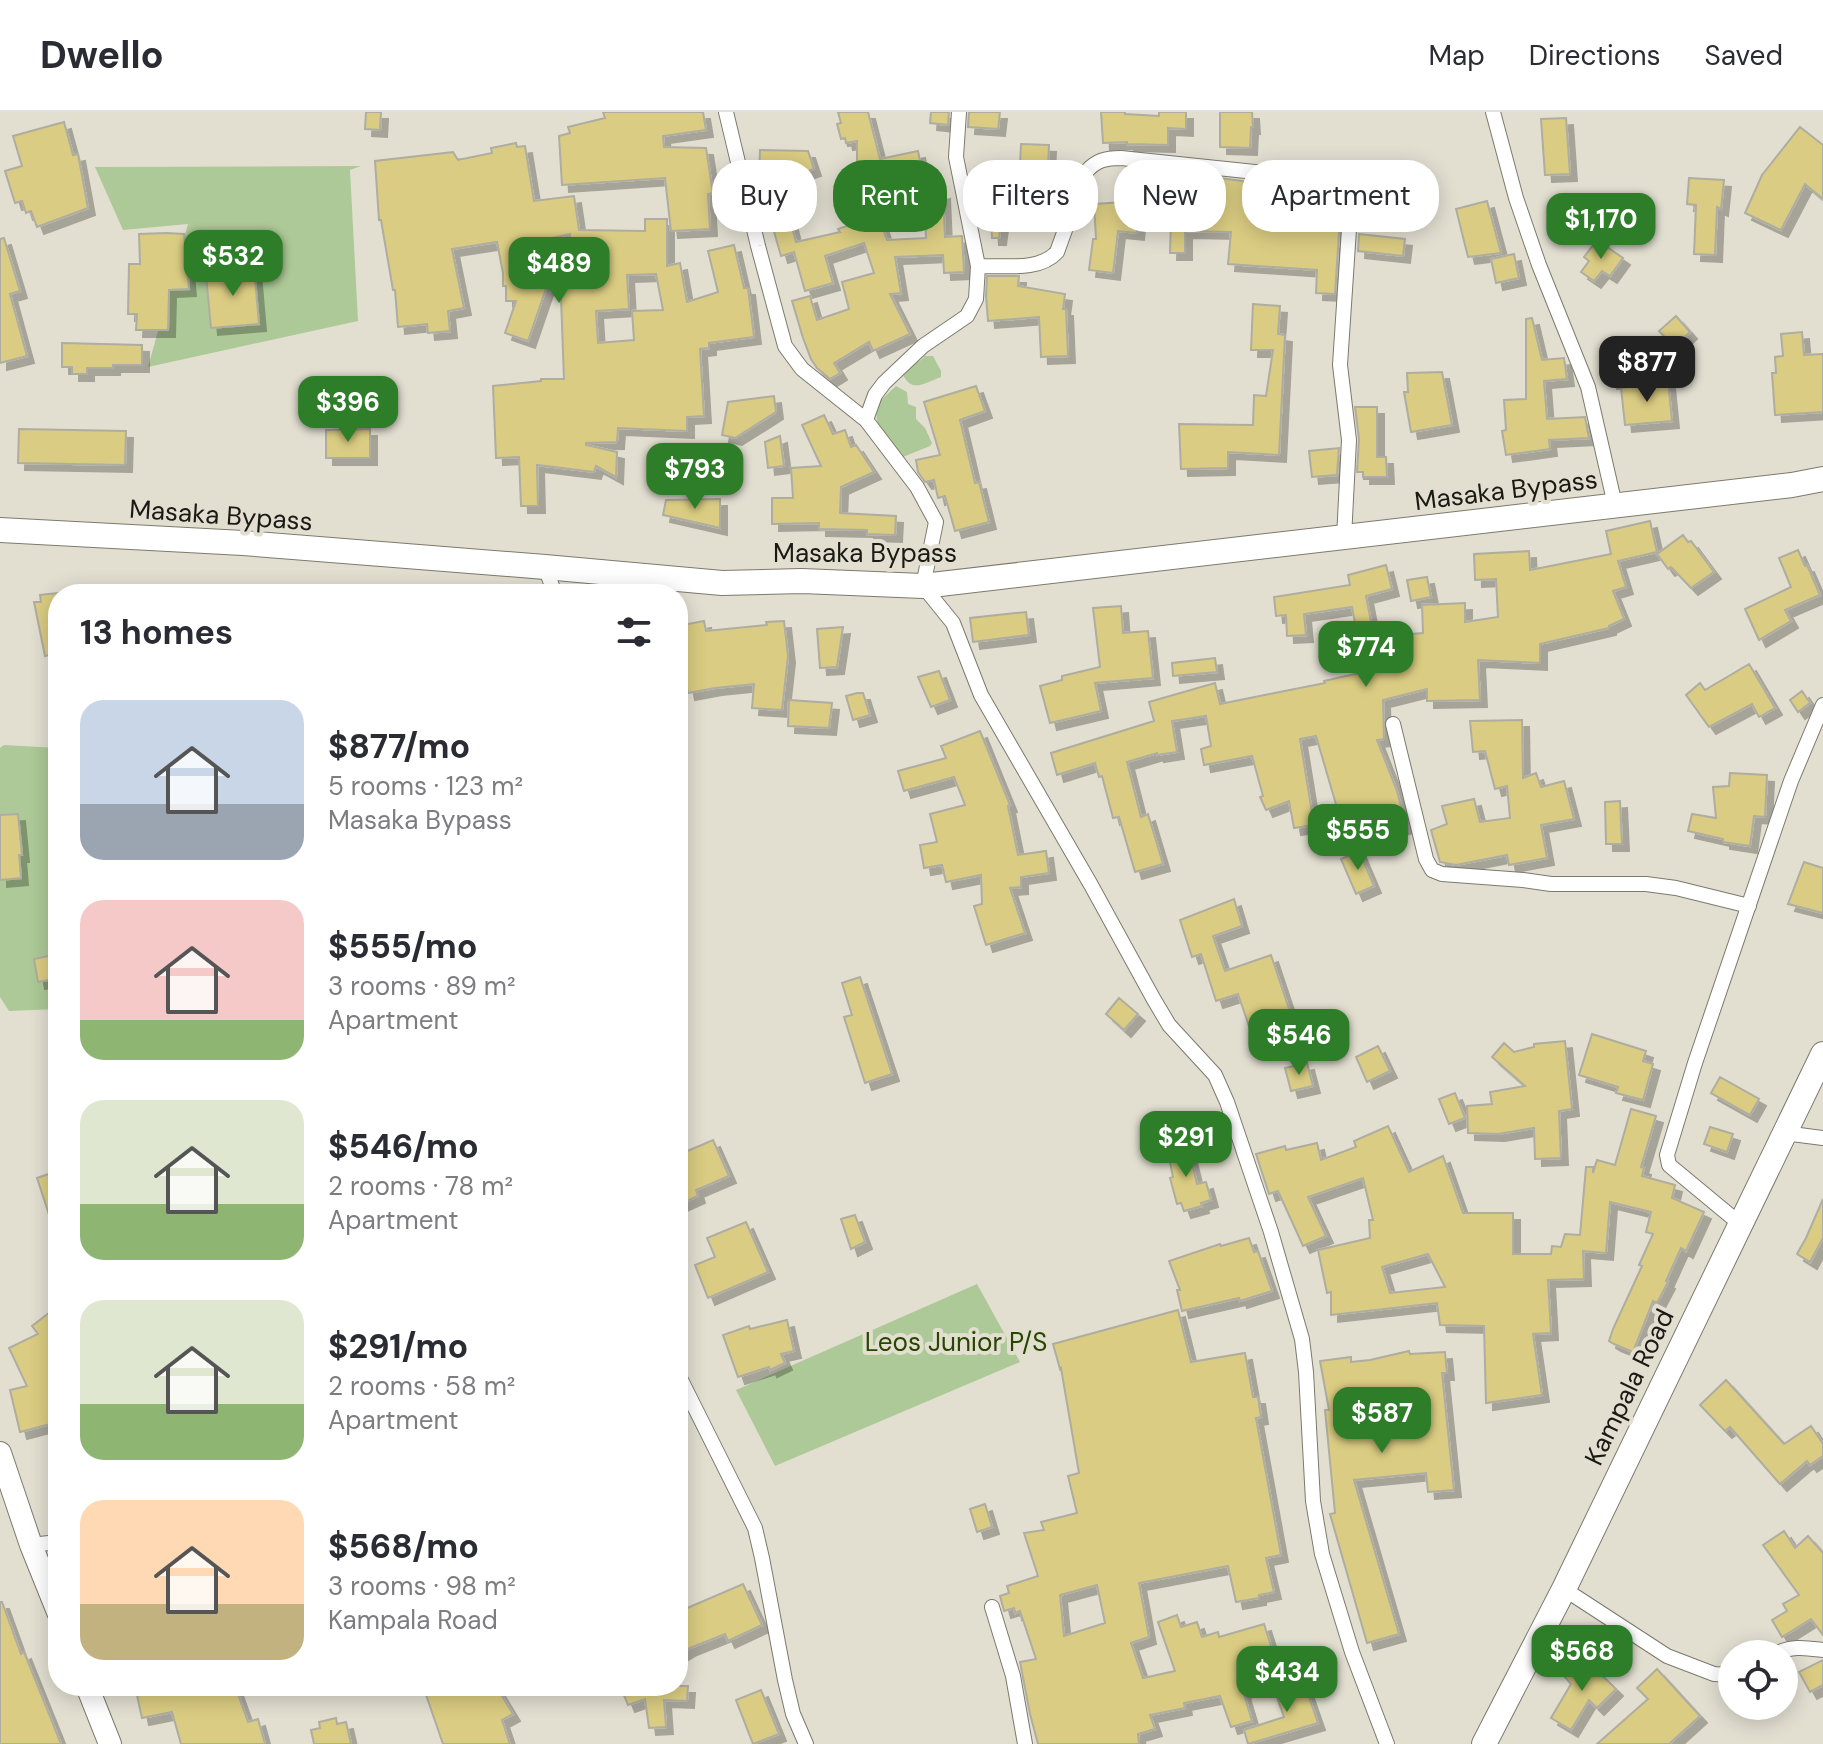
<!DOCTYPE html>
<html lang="en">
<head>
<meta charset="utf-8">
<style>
  :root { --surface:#fff; --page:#f2f2f3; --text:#2b2b33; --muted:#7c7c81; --line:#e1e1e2; --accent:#2e7e29 }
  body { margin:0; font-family:"DM Sans",sans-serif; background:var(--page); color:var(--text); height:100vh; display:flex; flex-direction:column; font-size:30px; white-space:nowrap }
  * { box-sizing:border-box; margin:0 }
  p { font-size:26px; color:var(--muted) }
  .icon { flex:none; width:44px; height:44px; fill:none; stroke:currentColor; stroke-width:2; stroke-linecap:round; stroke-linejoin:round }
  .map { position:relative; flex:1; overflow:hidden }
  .details { position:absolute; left:48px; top:472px; width:640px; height:1112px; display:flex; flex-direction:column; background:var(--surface); border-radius:32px; box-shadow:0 4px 20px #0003 }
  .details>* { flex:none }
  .top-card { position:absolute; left:712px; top:48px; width:760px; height:72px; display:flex; gap:16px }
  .tools { position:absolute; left:1718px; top:1528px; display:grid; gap:16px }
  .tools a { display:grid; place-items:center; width:80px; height:80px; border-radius:50%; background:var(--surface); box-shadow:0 4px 20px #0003; font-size:40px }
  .price { position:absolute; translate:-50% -68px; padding:0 18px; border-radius:16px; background:var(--accent); color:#fff; font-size:26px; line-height:52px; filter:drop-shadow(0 2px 4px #0008) }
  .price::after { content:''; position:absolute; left:50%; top:48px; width:24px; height:18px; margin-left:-12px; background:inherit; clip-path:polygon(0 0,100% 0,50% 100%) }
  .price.current { background:#222; color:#fff }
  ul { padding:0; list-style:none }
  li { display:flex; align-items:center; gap:24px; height:200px; padding:0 32px }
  li span { display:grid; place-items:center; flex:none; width:224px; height:160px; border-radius:24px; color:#555 }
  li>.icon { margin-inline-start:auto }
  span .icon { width:96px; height:96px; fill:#fffc; stroke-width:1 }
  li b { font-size:34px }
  h2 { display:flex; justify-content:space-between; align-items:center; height:96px; padding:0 32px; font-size:34px }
  .tag { padding:0 28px; border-radius:32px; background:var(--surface); box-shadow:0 4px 20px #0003; font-size:28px; line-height:72px }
  .tag.current { background:var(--accent); color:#fff }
  header { display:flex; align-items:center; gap:48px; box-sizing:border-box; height:112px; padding:0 40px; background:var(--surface); border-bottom:2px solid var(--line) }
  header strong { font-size:38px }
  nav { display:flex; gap:44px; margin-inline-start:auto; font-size:28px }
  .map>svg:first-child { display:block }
</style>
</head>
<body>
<header>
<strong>Dwello</strong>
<nav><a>Map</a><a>Directions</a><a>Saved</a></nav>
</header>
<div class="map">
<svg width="1823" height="1632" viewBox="0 0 1823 1632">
  <defs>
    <filter id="shadow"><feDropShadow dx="7" dy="7" stdDeviation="0" flood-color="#0004"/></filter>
  </defs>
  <rect width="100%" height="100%" fill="#e2dfd1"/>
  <path fill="#adc997" d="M361,54l-11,4 8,151 -210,46 40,-143 -65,6 -28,-63z
    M925,244h8l8,15v6c-17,6 -30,18 -40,-6l20,-11z
    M896,274l11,6 1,12 8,3v12l9,9 7,15 -2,3 -27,11 -3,-2c-15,-18 -28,-27 -22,-52z
    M4,633l54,3v261l-49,2 -9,-14v-249z
    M977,1172l43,78 -245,104 -39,-76z"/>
  <path fill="#dacc82" stroke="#afada0" stroke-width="2" fill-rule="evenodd" filter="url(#shadow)" d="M366,0h15l-1,18 -15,-1z
    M603,0h100l3,18 -43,6 1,11 42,1 7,45 -5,1 2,35 -39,2 -6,-53 -103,7 -3,-49 11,-3 -2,-6 37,-9z
    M838,0h30l12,47 38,-8 7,34 -26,1 -1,-10 -41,9v-44l-11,2 -1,-5 -4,1 -4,-15 4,-1z
    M931,0h18l-1,13 -18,-2z
    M969,0h31l-2,17 -30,-2z
    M1101,0h24v2l34,2v-4h27v17l-18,-1v17l-41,-1v-2l-24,1z
    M1220,0h32l1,15h-2l-1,21 -30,-1z
    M1566,6l4,56 -25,1 -4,-56z
    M64,10l9,33 5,-1 10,54 -51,19 -6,-16 -5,2 -4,-12 -7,2 -10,-32 17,-5 -9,-30z
    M1800,15l23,18v54l-18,-15 -24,46 -36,-17 17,-38z
    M516,31l1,4 8,-1 9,55 40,-5 5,34 66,1v-12h22v47l13,-3 7,39 31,-10 -10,-41 26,-6 10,43h4l6,49 -45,6v5l-9,1 4,67 -17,1v14l-69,-3 -1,14 -31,1v2l31,7 -1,25 -20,-11 -2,6 -57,-7 1,41h-17l-2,-49 -23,1 -3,-72 48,-5v-2h23l-4,-108 10,-1v-36l-31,7 4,31 9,-1 -24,70 -23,-8 11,-32h-10v-15h-3v-13l-6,-31 -45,7 12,59 -16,3 2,20 -22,2 -1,-9 -29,3 -3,-37h-2l-12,-70h-2l-4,-59 78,-9 5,8 34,-7 -1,-5zM656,162l7,36 -31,1 2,29 -36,3 -2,-32 33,-2 -2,-34z
    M1021,32l28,1 -1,23 -28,-1z
    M760,38l48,1 6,18 -26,9v34l8,30 44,-10 -2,-3 40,-14 9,25 39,-2 -2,-39 19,-7 2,45 17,-1 2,36 -20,1 -1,-18 -48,2 6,36 -11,1 20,40 -37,17 -4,-9 -35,21 6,10 -10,6 -13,-11 -6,-9 -8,-21 -11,-37 18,-5 7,24 32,-11 -7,-27 32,-9 -10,-30 -39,13 8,27 -28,8 -11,-39 -13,4 -12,-42h-8l-3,-12z
    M1219,66l31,4v8l48,4 -2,23 41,-1 2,17 -4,61 -19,-1 1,-23 -89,-6 3,-32 -46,-1v22h-15l2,-69 47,1z
    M1689,66l35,2 -3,29 -4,-2 -2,48 -21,-1 2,-49 -9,-1z
    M990,71l16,2 -2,16 8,-1 2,22 -13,1 -2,15h-7l-3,-43z
    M1141,78l-4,43 -19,-2 -5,42 -24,-3 4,-31h3l-2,-35 30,-2v-11z
    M1487,89l14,52 -33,4 -12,-48z
    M167,121l17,1 5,55 -20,1 -1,40h-32l1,-16h-9l1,-50h11l-1,-30z
    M1359,122l46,5 -2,17 -45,-5z
    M4,126l16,53 -10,3 17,62 -27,7v-124z
    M1597,128l26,18 -13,18 -8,-5 -8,10 -13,-9 8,-11 -5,-4z
    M1514,142l5,24 -23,5 -5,-24z
    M254,155l5,57 -48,4 -5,-53z
    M987,164h32l-1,10 47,8 -2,15h3l2,47 -27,1 -2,-40 -51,4 -2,-25z
    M1253,192l27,2 -2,28 7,1 -6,120 -51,-3v16l-47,1 -2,-45 74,1 1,-30 12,1 7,-46h-22z
    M1676,204l14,16 -16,15 -15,-16z
    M1532,206l10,42 22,-2 3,21 -23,2 3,38 38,-2 4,21 -40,2 1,9 -44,6 -4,-24 4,-1 -2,-30 22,-1v-80z
    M1802,220l2,23 19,-1v58l-48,3 -3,-42h4l-1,-16 8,-1 -2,-22z
    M62,231l80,2v20h-29v3h-26v6h-15v-7h-10z
    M1629,253l1,16 -20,1 -1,-16z
    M1442,260l10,53 -41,7 -7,-40h4l-1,-19z
    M1668,269l4,40 -47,4 -4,-37z
    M976,274l9,25 -25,9 15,63 4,-1 10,40 -34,9 -10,-35 -7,2 -4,-18 -9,2 -7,-10 -2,-12 24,-5 -16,-53z
    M774,284l2,16 -41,26 -13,-3 6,-33z
    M1355,295h22v50h9l1,20h-24v-5h-6l2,-33z
    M824,303l9,19 12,-4 6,17 5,-2 18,27 -33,15 -1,26 56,3 -1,19 -28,-1v-4l-48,-1v-6l-47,1v-26h21l-2,-30 30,-2 -19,-41z
    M19,317l107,2 -1,34 -107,-2z
    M370,317v29h-44v-28z
    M780,324l4,30 -16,2 -3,-26z
    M1339,336l-2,27 -25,2 -3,-26z
    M720,387v29l-57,-13 3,-15z
    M1650,409l7,31 -39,9 8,26 -13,4 11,28 -15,7v2l-69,16v19l-62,-3 2,40 -53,1v-12l-44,11 1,39 -7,1 20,51 9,35 -59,16 -31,-106 -16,3 14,86 -20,3 -5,-27 -23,9 -6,-13 3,-1 -11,-40 -48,9 -3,-16 10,-3 -5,-30 -34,5 5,31 -20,3v-2l-30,9 14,55 7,-3 15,50 -28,8 -16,-55 -6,1 -11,-42 -3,1 -4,-14 -38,12 -6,-22 103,-32 -5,-19 66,-19 5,21 105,-21 -1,-2 40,-9 -12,-65 -48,7 2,21 -19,1 -1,-21 -10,1 -2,-19 76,-12 -2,-10 38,-10 6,24 -26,7 8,41 49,-4 -1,-28 43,-2v19l33,-5 -2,-38 -21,1 -1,-26 55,-3 1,19 81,-16 -5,-23z
    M1683,423l5,7 3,-1 23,31 -23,16 -20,-21 -3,2 -11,-15z
    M1798,438l7,16 2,-1 13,30 -35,15 6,11 -32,19 -14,-31 46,-22 -12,-29z
    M1427,465l4,20 -20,4 -4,-21z
    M58,481v60l-13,3 -11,-54h7l-1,-7z
    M1121,494l2,27 25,-2 5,47 -58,5 6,28 -51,12 -10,-37 22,-6v-4l38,-9 -7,-59z
    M1026,500l3,23 -56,7 -3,-24z
    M704,509l2,10 61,-6 -1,-3 18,-1 4,35 -6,54 -30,-2 2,-24 -39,4 -27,5 -7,-35 -3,-32z
    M843,515l-6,40 -17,1 -3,-39z
    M1215,546l2,14 -44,4 -1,-13z
    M1749,552l26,44 -16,9 -7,-13 -43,23 -23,-32 14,-12 5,7z
    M939,559l11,29 -19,7 -13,-30z
    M1802,579l8,12 -12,9 -8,-12z
    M857,581h6l7,22 -17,5 -7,-24z
    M789,588l43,3 -3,25 -41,-2z
    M1522,608l1,58 13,-5 5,14 23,-6 10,38 -33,6 6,33 -38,7 -2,-10 -51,10 -16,-3 -9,-32 16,-6 -5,-18 32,-7 6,23 30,-4 -3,-32 -12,3 -10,-38 -12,1 -3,-31z
    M980,619l30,74 -2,1 10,49 28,-4 3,22 -28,4v10l-11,1 15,45 -39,12 -12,-39 8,-2 -1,-29 -35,7 -4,-17 -18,3 -4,-23 17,-3 -7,-28 35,-9 -11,-28 -50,14 -6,-20 48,-13 -5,-12z
    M1730,661l37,2 -2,42 -11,-1 -4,30 -27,-4v-3l-35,-8 4,-17 24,4 -3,-31 16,-1z
    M1620,689l2,43h-16l-1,-42z
    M18,702l4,41h-3l2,23 -21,2v-65z
    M1359,739l15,35 -18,8 -15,-35z
    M1804,750l19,6v45l-35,-9z
    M1234,787l8,27 -29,10 12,35 46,-16 21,63 -41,14 -13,-38 -22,7 -15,-47 -9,3 -12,-37z
    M58,842v24l-20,4 -4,-23z
    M860,865l32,97 -27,9 -21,-66 8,-2 -10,-32z
    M1119,886l19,16 -14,16 -18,-16z
    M1592,922l54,17 -3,10 10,3 -10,36 -27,-7 2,-6 -39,-12z
    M1565,929l7,68 -13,2 2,47 -26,1 -1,-31 -36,6 -30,-1 -1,-27 25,-2 -2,-12 35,-6 -33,-29 12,-14 10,9 20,-5v-3z
    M1378,934l12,25 -23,11 -11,-25z
    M1307,951l6,23 -22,5 -6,-23z
    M1720,965l39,22 -9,16 -39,-22z
    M1455,981l10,25 -16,6 -10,-25z
    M1631,997l25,7 -15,51 3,1 -2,8 33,9 -3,13 32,14 -18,39 -5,-3 -15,33 2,1 -11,21 -4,-2 -20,51 -19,-8 -5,-3 4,-12 29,-63 -3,-1 14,-31 -7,-2 5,-20 -41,-10 -4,51 -23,-2 1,28 -36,1 3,53 -18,1 9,61 -56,8 -2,-77 -44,-1 -3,-22 -106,12v-23l-4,1 -9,-43 52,-12 -1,-18h4l-10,-42 -55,19 18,39 -23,10 -25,-55 -9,3 -13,-40 29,-8 1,4 31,-7 4,17 35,-13 -2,-6 34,-15 21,46 34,-16 20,57h50v41h38l1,-8 9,1 4,-13 15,1 6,-68h7v6l4,-13 18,5zM1428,1142l17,33 -55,6 -8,-26z
    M1710,1015l23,7 -6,18 -23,-8z
    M713,1028l16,36 -33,14 2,6 -20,9v-50z
    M1187,1031l10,41 9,-2 5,18 -10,3 1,3 -18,5 -3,-8 -4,1 -7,-26 3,-1 -6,-29z
    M58,1059v62h-3l-18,-55z
    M1823,1087v39l-13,24 -13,-8 9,-16z
    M855,1103l10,27 -14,7 -10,-30z
    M746,1110l22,50 -60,26 -13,-33 20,-8 -8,-19z
    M1249,1126l5,14 4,-1 14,40 -32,10 -1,-3 -57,13 -5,-21h3l-11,-29 51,-17 1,2z
    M58,1194v116l-38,10 -10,-42 17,-4 -18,-38 29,-14 -6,-8z
    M1178,1198l13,52 54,-9 8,44h5l3,20 -5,1 25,137 -15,3 8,34 -15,3v3l-23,4 -8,-36 -89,17 10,54 -18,6 12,35 32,-7 -17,-49 19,-7 4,12 16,-5 5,15 16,-5 1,5 45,-13 18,56 -39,11 9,30 -21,6 -11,-31 -36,7 1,5 -35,7 5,14 -17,5 1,10h-101l-8,-30 -10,-52 16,-3 -16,-48 -5,2 -1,-5 -10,3 -4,-15 9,-3 -2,-7 31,-10 -14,-43 20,-3 -3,-8 36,-9 -9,-37 11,-3 -18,-105 -1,1 -7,-25zM1097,1473l8,38 -41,13 -4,-41z
    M787,1208l7,31 -13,3 4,9 -15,7 -1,-3 -31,10 -15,-42 26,-9 1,3z
    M1409,1239l1,3 35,-2 2,21h-5l12,117 -26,2 -2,-19 -72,7 45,154 -32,9 -37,-129 5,-1 -10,-103h4l-9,-49 31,-4v5l19,-2z
    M1726,1268l58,64 27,-18 12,18v12l-13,9 -3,-4 -27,23 -50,-57 -5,4 -25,-26z
    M985,1392l7,23 -15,5 -7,-23z
    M1784,1419l11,17 13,-12 15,17v82l-12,-16 -29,18 -10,-17 15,-9 -4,-7 16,-9 -36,-50z
    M743,1472l19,41 -34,16 -3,-7 -35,14 -12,7v-43z
    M0,1490h2l19,52 3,-2 37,92h-61z
    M1583,1545l33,32 -19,19 -8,-8 -18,30 -20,-12 20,-34 -6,-7z
    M1823,1548v25l-13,7 -11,-20z
    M1657,1557l43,47 -31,28h-72l51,-45 -11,-11z
    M1303,1568l15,43 -70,21 -4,-14 40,-13 -10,-28z
    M135,1574h100l13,36 10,-3 7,25h-84l-9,-32 -30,6z
    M423,1574h73l17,28 -11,6 8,24h-67z
    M620,1574h68l-1,15 -23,-1 2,27 -17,1 -4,-29 -17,6z
    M761,1578l18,44 -26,10 -17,-44z
    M336,1606l1,6 9,-2 5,22h-37l-3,-14 9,-2 -1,-6z"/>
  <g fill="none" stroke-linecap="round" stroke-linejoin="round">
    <g stroke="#7c7a6d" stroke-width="16">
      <path id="minor" d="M726,0l32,134 27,100 17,23 64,51 51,67 19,35 -13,64 30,37 28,72 110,190 62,113 16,27 46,50 12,27 44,130 31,107 4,33 7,129 9,53 30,98 35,92
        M1493,0l23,86 23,67 49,122 27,118
        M978,154c25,-1 61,6 79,-14l29,-80c10,-12 20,-14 35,-14l211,22 17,20 1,14 -10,151 9,75 -5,98
        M866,308l9,-25 9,-12 39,-37 44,-30 9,-17 2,-33 -22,-109 3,-45
        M545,455l10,27
        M1393,612l33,135 6,11 10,4 81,6 28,4h95l30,4 73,18
        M1784,1021l39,5
        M1739,1111l-70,-58 -2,-10 28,-92 96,-282 32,-76
        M678,1262l77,154 7,30 23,122 8,34 13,30
        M31,1433l27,-3
        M1564,1477l103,67 47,18 18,1
        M992,1495l21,69 12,68
        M1776,1542c15,-9 31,-6 47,-4"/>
    </g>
    <g stroke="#7c7a6d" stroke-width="24">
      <path id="secondary" d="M0,1341l31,92 27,67
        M87,1574l23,58"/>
    </g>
    <g stroke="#7c7a6d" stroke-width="26">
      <path id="primary" d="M1484,1632l80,-155 259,-535"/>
    </g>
    <g stroke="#7c7a6d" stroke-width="26">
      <path id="trunk" d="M0,418l243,13 302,24 177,16 80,-2 121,5 869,-101 31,-6"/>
    </g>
    <use href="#minor" stroke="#fff" stroke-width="14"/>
    <use href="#secondary" stroke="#fff" stroke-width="22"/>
    <use href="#primary" stroke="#fff" stroke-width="24"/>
    <use href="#trunk" stroke="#fff" stroke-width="24"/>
  </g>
  <g text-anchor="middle" stroke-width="8" stroke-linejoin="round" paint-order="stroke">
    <g font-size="26" fill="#1a1914" stroke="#e2dfd1">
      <text transform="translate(1506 378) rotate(-7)" y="9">Masaka Bypass</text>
      <text transform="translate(221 403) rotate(4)" y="9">Masaka Bypass</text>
      <text x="865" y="450">Masaka Bypass</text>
      <text transform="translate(1629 1275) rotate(-64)" y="9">Kampala Road</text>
    </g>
    <g font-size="26" fill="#274600" stroke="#e2dfd1">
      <text x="956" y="1239">Leos Junior P/S</text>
    </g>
  </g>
</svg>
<div class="tools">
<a><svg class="icon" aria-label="locate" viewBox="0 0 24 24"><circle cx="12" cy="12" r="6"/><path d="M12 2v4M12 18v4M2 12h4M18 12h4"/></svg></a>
</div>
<b class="price" style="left:1601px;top:149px">$1,170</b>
<b class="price" style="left:233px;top:186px">$532</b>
<b class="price" style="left:559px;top:193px">$489</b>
<b class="price current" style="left:1647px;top:292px">$877</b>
<b class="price" style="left:348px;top:332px">$396</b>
<b class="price" style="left:695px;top:399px">$793</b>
<b class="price" style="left:1366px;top:577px">$774</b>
<b class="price" style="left:1358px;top:760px">$555</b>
<b class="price" style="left:1299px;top:965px">$546</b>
<b class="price" style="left:1186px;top:1067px">$291</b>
<b class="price" style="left:1382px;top:1343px">$587</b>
<b class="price" style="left:1582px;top:1581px">$568</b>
<b class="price" style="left:1287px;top:1602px">$434</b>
<div class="top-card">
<a class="tag">Buy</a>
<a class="tag current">Rent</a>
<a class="tag">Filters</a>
<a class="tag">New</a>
<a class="tag">Apartment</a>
</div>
<section class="details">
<h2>13 homes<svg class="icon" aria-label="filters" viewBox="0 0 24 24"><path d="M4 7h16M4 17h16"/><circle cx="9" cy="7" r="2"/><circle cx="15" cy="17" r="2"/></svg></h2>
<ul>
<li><span style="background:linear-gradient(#c9d6e8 65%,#9aa5b1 0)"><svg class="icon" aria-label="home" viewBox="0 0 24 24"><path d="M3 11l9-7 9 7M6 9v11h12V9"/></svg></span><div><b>$877/mo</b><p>5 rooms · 123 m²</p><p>Masaka Bypass</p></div></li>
<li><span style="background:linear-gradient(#f6c9c9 75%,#8fb573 0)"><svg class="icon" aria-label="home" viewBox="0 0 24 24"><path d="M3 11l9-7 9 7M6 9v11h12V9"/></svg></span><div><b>$555/mo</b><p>3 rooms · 89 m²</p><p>Apartment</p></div></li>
<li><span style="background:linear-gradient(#dfe7d0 65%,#8fb573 0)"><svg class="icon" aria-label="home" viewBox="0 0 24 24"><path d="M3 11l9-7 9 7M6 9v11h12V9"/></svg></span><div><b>$546/mo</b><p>2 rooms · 78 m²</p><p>Apartment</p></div></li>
<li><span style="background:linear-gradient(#dfe7d0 65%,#8fb573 0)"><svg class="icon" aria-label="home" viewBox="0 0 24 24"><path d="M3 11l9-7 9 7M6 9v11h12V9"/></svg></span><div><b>$291/mo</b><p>2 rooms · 58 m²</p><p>Apartment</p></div></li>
<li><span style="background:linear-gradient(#ffd9b3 65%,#c2b280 0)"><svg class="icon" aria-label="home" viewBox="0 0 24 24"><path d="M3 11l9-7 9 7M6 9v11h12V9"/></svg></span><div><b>$568/mo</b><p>3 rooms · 98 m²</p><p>Kampala Road</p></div></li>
</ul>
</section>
</div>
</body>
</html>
